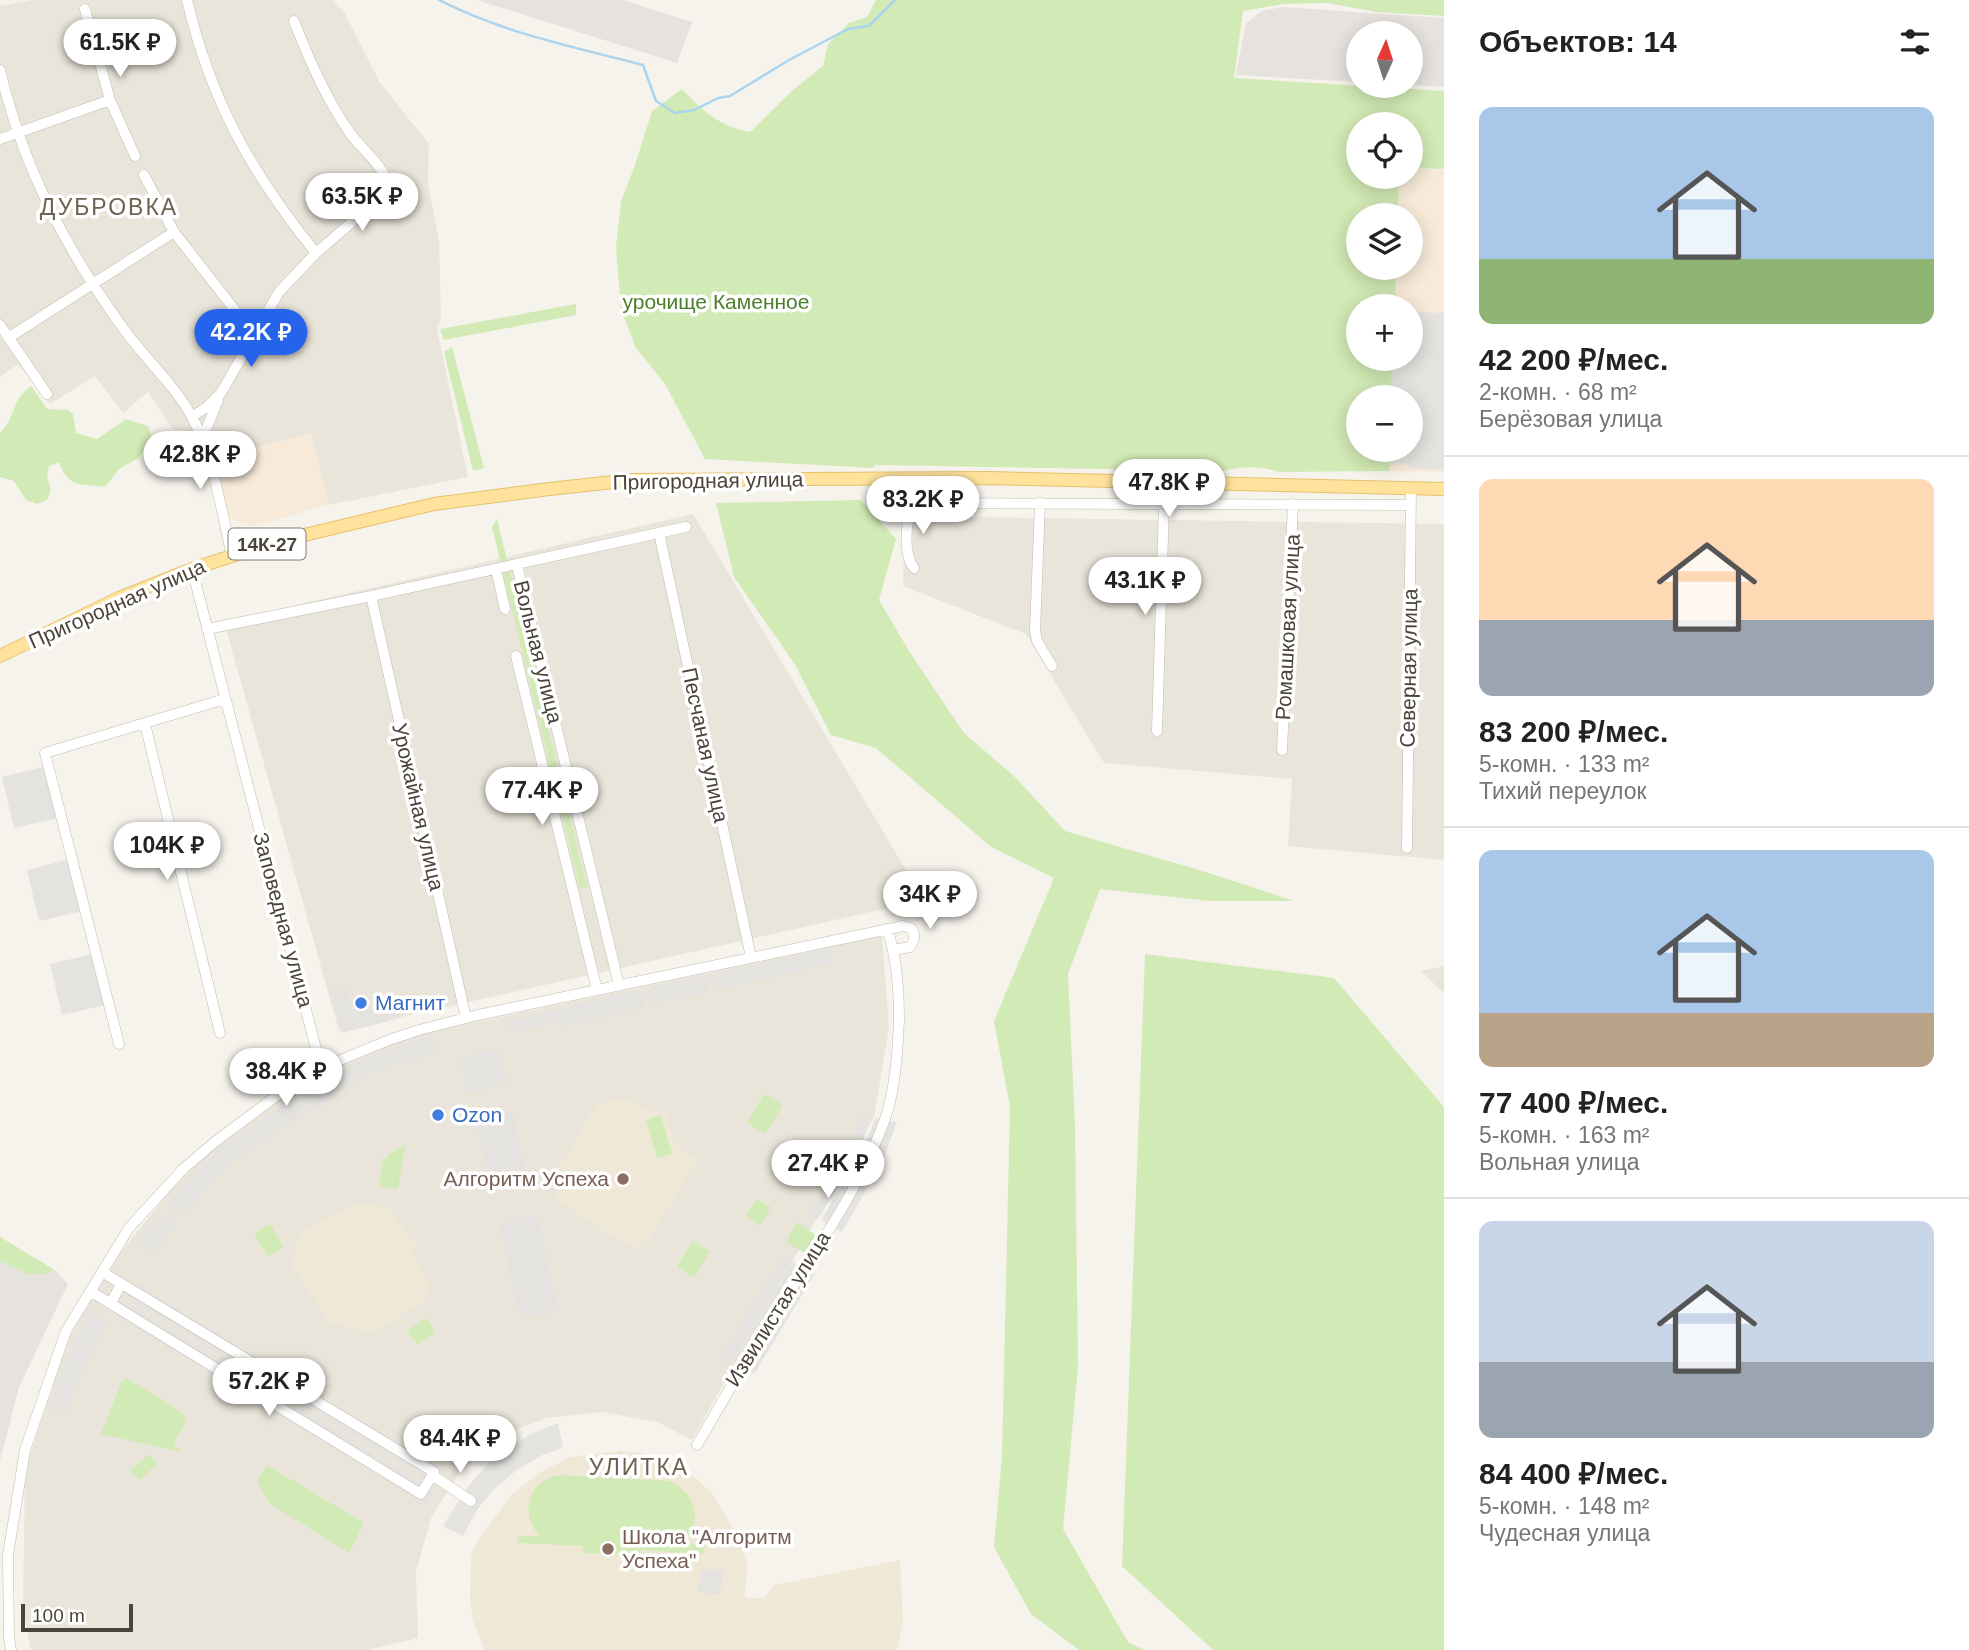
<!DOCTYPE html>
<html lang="ru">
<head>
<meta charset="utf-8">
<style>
  :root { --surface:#fff; --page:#f6f6f6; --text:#222; --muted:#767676; --line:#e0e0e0; --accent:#2563eb }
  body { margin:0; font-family:Arial,sans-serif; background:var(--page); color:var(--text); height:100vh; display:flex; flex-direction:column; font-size:26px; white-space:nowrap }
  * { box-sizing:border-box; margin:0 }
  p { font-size:23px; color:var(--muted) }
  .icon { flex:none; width:38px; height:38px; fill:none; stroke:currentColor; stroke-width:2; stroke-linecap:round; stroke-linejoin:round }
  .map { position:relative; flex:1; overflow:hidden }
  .sheet { display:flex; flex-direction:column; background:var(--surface); width:525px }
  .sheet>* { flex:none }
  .needle { width:46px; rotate:3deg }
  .tools { position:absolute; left:1346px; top:21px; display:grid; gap:14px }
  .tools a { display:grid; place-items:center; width:77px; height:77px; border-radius:50%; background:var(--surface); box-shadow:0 4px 18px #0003; font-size:35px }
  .scale { position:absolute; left:21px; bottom:18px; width:112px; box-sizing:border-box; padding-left:7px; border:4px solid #4b4439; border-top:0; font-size:19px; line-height:24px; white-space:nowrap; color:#4b4439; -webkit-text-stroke:5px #fff; paint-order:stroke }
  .price { position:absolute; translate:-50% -60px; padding:0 16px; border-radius:24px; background:#fff; color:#222; font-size:23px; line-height:46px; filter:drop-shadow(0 2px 4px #0008) }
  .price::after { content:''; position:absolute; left:50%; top:42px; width:21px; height:16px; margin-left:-10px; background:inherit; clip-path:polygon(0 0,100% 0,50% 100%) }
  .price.active { background:var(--accent); color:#fff }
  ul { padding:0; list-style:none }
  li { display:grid; align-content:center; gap:14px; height:371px; padding:0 35px }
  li+li { border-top:2px solid var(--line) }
  li span { display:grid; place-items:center; height:217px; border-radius:14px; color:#555 }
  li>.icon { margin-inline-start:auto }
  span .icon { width:126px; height:126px; fill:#fffc; stroke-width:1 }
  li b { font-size:30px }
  h2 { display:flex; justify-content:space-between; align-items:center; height:84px; padding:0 35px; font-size:30px }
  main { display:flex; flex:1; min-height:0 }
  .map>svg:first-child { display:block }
</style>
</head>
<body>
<main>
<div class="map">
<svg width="1444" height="1650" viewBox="0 0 1444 1650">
  <rect width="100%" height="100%" fill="#f6f3ec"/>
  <path fill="#eae5da" d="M31,0h301l12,12 35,69 50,63 -1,40 11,57 2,77 -4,11 31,148 -139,28 -18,-71 -98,24 -7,-25 -33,-4 -25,-37 -25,21 -28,-37 -45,28 -32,-40 -18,13v-371z
    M693,514l231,386 -585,131 -115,-409z
    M905,516l539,8v336l-156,-14 4,-67 -188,-16 -78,-129 -123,-48z
    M882,936l7,92 -15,89 -182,323 -35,-18 -55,-10 -55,6 -32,12 -26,16 -29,26 -29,46 -15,54 2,66 -51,12h-336l-8,-41 2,-139 45,-135 51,-83 53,-66 50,-48 79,-55 106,-47z
    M1444,966v27l-23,-22z"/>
  <path fill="#f7ead8" d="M1411,168l33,2v302l-55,-1 1,-21h20v-53h-19l2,-38h17v-53h-15l1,-38h14v-53h-12l1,-38h11z
    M311,434l18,71 -77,21 -23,-8 -16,-59z"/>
  <path fill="#e6e2dd" d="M477,0h145l70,22 -15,41z
    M1283,7l161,11v69l-33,-2 -1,-52h-52v49l-122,-7 10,-52 16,-12z
    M0,1237l56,34 12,13 -49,103 -19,74z"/>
  <path fill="#efe8d6" d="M625,1098l32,14 8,-2 10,35 22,15 -46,76 -16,13 -78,-48 -2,-9 5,-1 2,-3 -4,-18 39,-66z
    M377,1205l9,3 8,7 23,32 -7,5 20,30 -5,19 -52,31 -43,-9 -39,-59 9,-30 23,-15 28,-13z
    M621,1451l21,2 27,10 25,14 17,15 26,43 10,29 -2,33 18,2 12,-14 125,-25 3,64 -6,26h-412l-12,-30 -3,-19 1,-45 3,-10 38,-52 27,-21 31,-16z"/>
  <path fill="#d2eab5" d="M876,0h568v16l-68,-4 -49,-9 -43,1 -41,7 -9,67 210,13v78l-33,-1 -1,-44h-52v53h41l-1,38h-40v53h38l-1,38h-37v53h35l-2,38h-33v53h32l-1,21 -110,1c-20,-6 -36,-6 -56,-1l-348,-6 -2,3 -168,-9 -40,-75 -29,-36 -15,-38 -5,-63 5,-46 13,-33 18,-57 30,-22c20,21 38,38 68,43l43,-42 30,-24 5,-22 21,-21 18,-6z
    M576,304v11l-132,25 -4,-11z
    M452,347l32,121 -11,3 -29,-119z
    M31,386l16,23 21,1 5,4 3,19 21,6 29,-20 22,7 4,12 -13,20 -19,10 -15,19c-26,-4 -36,2 -46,-25l-10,4 -2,12 4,11 -4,11 -10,4 -11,-4 -12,-19 -14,-4v-44c16,-16 11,-33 31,-47z
    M861,500l35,39 -17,61 30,51 55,82 51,44 50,54 141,41 88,29h-84l-110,-12 -32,85 7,151 3,242 -15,162 65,113 17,8h-66l-48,-36 -37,-67 8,-90 8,-350 -16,-86 60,-143 -63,-31 -115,-99 -45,-13 -37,-72 -60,-86 -18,-74z
    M497,519l90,368 -7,2 -88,-362z
    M1145,954l189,24 110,129v543h-231l-91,-84z
    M764,1094l19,11 -18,29 -18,-11z
    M661,1115l11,39 -15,4 -11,-38z
    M405,1145l-7,44 -19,-3 4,-28h5v-4z
    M756,1199l15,8 -11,19 -14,-10z
    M797,1222l20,14 -8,17 -6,-1 -17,-10z
    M270,1224l14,23 -16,10 -14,-24z
    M0,1237l53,32 -4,5h-21l-28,-13z
    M692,1241l18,10 -16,27 -17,-11z
    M427,1318l9,14 -19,13 -10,-15z
    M126,1378l47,28 13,11v5l-13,22 9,8 -81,-18 21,-53z
    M149,1454l9,10 -19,16 -9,-10z
    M267,1465l97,58 -15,30 -80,-50 -12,-22z
    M560,1475l110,6c27,13 33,41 13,62l22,2 -2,9 -62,-4 -1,5 -58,-2 1,-7 -66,-3 1,-7h22c-22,-23 -11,-57 20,-61z"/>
  <path fill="#e5e3e0" d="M1411,312l33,1v157l-35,-2 -1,-5 -19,1 1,-14h20v-53h-19l2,-38h17z
    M46,766l12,52 -44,10 -12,-51z
    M70,859l12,52 -43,10 -12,-51z
    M830,948l4,15 -118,27 -4,-15z
    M93,954l12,51 -43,10 -12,-51z
    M706,976l3,16 -59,12 -3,-16z
    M345,986l8,27 43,-10 4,15 -58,15 -12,-43z
    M640,989l5,18 -85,21 -2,-7 -47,12 -3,-11z
    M430,1036l6,16 -68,22 -75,48 -62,40 -49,54 -15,-11 53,-58 82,-54 65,-36z
    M499,1048l8,36 -40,9 -8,-35z
    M512,1111l17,72 -17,4 -17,-72z
    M493,1116l17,71 -17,4 -17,-71z
    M861,1116l9,2 -11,34 -41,67 -9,-5 39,-66z
    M875,1118l22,4 -14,38 -41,72 -21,-12 41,-67z
    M159,1212l17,12 -21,30 -17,-12z
    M537,1214l21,97 -18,4 -22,-96z
    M517,1219l22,96 -19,4 -21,-96z
    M784,1254l9,5 -64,106 -9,-6z
    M793,1262l21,13 -59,98 -16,2 -9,-6z
    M135,1283l310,189 -8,14 -310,-189z
    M124,1301l310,190 -8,13 -311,-189z
    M91,1311l16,9 -30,61 -10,33 -18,-5 11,-35z
    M558,1423l5,25 -21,7 -24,14 -25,21 -16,20 -14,26 -20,-10 25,-40 22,-24 39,-27z
    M702,1569l22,1 -4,24 -23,-1z"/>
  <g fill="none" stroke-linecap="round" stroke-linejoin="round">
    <path stroke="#a9d4f2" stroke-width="2.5" d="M439,0c64,33 135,47 204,65l13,36 19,12 19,-3 24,-12 12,-2 59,-36 59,-31 21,-3 26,-26"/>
    <g stroke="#c2bbae" stroke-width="11">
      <path id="minor" d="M187,0c24,101 64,173 129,253l-37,39 -58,101 -13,13 -16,11
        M85,9l25,91 25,56
        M294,21c15,39 32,78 56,112 12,17 34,33 39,53l-1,5 -72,62
        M0,70c23,97 65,178 123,258 22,31 51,56 69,89 22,40 29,94 40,139
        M0,139l110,-39
        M144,175l30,57 71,91
        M0,325l47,69
        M8,338l166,-106
        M202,440l16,-40
        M1040,503l-5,127 2,11 15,25
        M659,533l92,424
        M517,565l102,420
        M914,568c-11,-14 -8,-43 -3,-60l7,-5 493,2
        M192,569l129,499
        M496,569l9,40
        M371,596l95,422
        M207,629l164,-33 315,-69
        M516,656l81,334
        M145,724l75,309
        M1157,731l7,-227
        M1282,750l11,-246
        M1407,848l4,-360
        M119,1044l-74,-291 180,-54
        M90,1291l331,203 13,-22 -332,-200
        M111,1303l10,-19
        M697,1445c27,-46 53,-92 82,-137 39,-61 85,-126 108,-195 9,-30 11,-63 12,-94 0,-30 -2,-62 -12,-90
        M432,1475l39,26
        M11,1650l-2,-12 -1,-83 17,-105 41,-119 63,-103 54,-59 33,-28 63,-47 42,-26 68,-28 30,-10 59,-15 425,-89 8,2c5,7 4,11 -1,19l-17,3"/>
    </g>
    <g stroke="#e6c16a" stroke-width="14">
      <path id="major" d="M0,656l119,-58 73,-29 83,-27 159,-38 115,-15 83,-9 357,-2 455,11"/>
    </g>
    <use href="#minor" stroke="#fff" stroke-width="10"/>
    <use href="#major" stroke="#ffe39c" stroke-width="12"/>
  </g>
  <g fill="#3f7fe0" stroke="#fff" stroke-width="2.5">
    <circle cx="361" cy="1003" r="7"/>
    <circle cx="438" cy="1115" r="7"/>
  </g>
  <g fill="#8d6e63" stroke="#fff" stroke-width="2.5">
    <circle cx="623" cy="1179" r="7"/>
    <circle cx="608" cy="1549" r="7"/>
  </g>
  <g text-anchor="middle" stroke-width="7" stroke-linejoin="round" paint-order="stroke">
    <rect fill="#fff" stroke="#817c74" stroke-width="2" x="228.5" y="528.5" width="77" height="31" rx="5"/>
    <g font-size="19" font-weight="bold" fill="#4b4439">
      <text x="267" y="551">14К-27</text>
    </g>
    <g font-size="21" fill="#4a7f2a" stroke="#fff">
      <text x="716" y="309">урочище Каменное</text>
    </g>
    <g font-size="21" fill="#4b4439" stroke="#fff">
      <text transform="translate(708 481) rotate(-1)" y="7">Пригородная улица</text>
      <text transform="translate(117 604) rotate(-24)" y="7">Пригородная улица</text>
      <text transform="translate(1288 627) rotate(-87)" y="7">Ромашковая улица</text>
      <text transform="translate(538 652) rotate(76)" y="7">Вольная улица</text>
      <text transform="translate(1409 668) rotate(-89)" y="7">Северная улица</text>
      <text transform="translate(705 745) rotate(78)" y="7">Песчаная улица</text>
      <text transform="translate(418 807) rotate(77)" y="7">Урожайная улица</text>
      <text transform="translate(283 920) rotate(75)" y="7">Заповедная улица</text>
      <text transform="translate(778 1309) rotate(-58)" y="7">Извилистая улица</text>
    </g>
    <g font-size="21" fill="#366cbe" stroke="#fff" text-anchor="start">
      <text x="375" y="1010">Магнит</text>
      <text x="452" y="1122">Ozon</text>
    </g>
    <g font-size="21" fill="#785e54" stroke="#fff" text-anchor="end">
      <text x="609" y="1186">Алгоритм Успеха</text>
      <text x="622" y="1544" text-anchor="start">Школа "Алгоритм<tspan x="622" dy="24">Успеха"</tspan></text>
    </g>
    <g font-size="23" letter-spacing="2" fill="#6e6250" stroke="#fff">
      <text x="109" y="215">ДУБРОВКА</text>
      <text x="639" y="1475">УЛИТКА</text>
    </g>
  </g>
</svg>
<div class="tools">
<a><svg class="needle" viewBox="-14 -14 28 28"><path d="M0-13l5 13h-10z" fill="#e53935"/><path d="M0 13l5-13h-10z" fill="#767676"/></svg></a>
<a><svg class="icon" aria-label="locate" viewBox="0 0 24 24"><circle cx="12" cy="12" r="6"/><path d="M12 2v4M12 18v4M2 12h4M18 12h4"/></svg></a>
<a><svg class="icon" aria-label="layers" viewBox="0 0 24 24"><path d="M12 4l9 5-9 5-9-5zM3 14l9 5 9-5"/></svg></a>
<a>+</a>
<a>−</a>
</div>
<div class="scale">100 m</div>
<b class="price" style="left:120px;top:79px">61.5K ₽</b>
<b class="price" style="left:362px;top:233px">63.5K ₽</b>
<b class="price active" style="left:251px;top:369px">42.2K ₽</b>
<b class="price" style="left:200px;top:491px">42.8K ₽</b>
<b class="price" style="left:1169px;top:519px">47.8K ₽</b>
<b class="price" style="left:923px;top:536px">83.2K ₽</b>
<b class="price" style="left:1145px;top:617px">43.1K ₽</b>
<b class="price" style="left:542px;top:827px">77.4K ₽</b>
<b class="price" style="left:167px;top:882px">104K ₽</b>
<b class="price" style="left:930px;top:931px">34K ₽</b>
<b class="price" style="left:286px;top:1108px">38.4K ₽</b>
<b class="price" style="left:828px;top:1200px">27.4K ₽</b>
<b class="price" style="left:269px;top:1418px">57.2K ₽</b>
<b class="price" style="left:460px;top:1475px">84.4K ₽</b>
</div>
<section class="sheet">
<h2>Объектов: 14<svg class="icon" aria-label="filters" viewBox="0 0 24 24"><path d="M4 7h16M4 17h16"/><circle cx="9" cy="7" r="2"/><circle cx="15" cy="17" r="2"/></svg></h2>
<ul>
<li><span style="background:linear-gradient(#a9c7e8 70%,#8fb573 0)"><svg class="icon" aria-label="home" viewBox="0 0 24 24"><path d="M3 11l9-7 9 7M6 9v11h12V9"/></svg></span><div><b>42 200 ₽/мес.</b><p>2-комн. · 68 m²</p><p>Берёзовая улица</p></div></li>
<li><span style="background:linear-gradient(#ffd9b3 65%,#9aa5b1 0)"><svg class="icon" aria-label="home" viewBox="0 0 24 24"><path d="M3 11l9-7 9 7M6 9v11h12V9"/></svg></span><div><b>83 200 ₽/мес.</b><p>5-комн. · 133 m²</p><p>Тихий переулок</p></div></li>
<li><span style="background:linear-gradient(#a9c7e8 75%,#b9a48a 0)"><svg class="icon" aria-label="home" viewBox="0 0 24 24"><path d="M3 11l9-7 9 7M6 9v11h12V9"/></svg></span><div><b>77 400 ₽/мес.</b><p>5-комн. · 163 m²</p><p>Вольная улица</p></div></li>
<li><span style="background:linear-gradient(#c9d6e8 65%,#9aa5b1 0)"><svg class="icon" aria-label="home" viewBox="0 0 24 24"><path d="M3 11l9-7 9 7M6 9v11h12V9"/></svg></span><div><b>84 400 ₽/мес.</b><p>5-комн. · 148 m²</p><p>Чудесная улица</p></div></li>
</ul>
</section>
</main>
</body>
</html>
